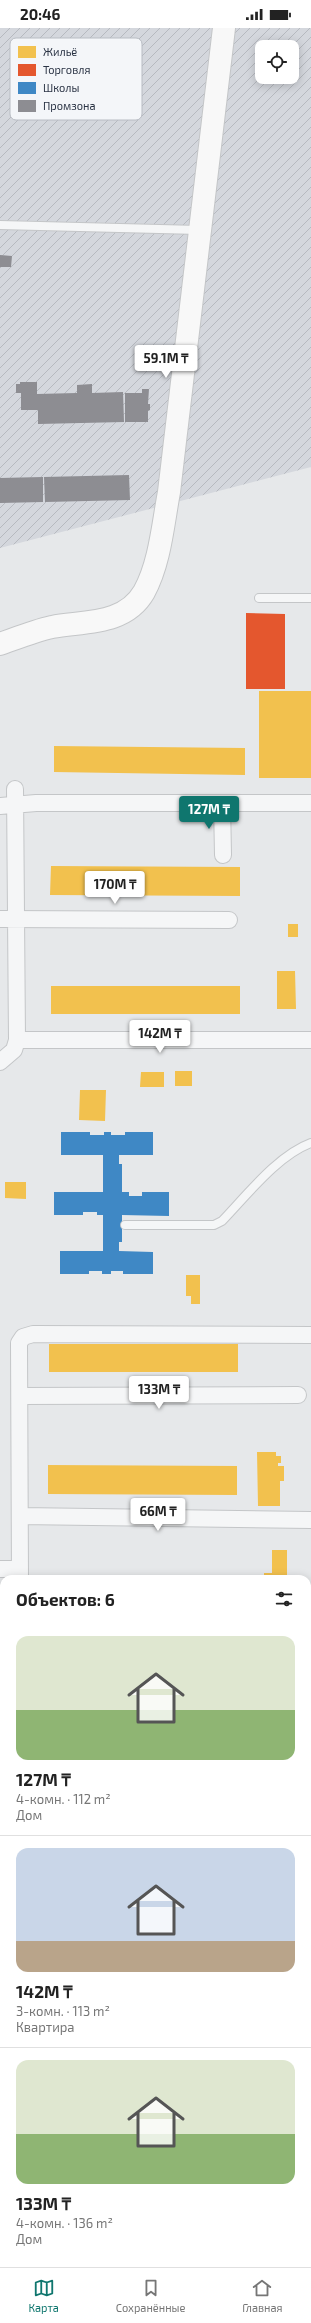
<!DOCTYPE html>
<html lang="ru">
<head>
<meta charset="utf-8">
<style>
  :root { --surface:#fff; --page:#f6f6f6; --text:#222; --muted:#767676; --line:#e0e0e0; --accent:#0f766e }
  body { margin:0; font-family:"Exo 2",sans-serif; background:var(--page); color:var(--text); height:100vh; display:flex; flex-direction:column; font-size:15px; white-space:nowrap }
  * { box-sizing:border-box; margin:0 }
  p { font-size:13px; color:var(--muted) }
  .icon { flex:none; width:22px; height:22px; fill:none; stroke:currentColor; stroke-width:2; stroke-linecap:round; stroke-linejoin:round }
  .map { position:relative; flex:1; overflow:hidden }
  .side { position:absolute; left:0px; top:1547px; width:311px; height:692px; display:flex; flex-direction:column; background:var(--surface); border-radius:12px 12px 0 0; box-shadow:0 2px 10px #0003 }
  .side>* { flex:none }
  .tools { position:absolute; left:255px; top:12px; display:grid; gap:8px }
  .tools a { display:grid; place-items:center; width:44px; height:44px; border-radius:8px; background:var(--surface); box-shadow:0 2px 10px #0003; font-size:20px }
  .price { position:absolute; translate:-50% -34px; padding:0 9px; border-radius:4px; background:#fff; color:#222; font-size:13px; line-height:26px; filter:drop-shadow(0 1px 2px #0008) }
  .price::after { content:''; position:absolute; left:50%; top:24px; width:12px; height:9px; margin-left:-6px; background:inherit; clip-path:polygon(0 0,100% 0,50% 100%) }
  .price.selected { background:var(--accent); color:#fff }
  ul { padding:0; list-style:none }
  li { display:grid; align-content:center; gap:8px; height:212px; padding:0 16px }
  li+li { border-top:1px solid var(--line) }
  li span { display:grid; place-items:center; height:124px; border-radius:12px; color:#555 }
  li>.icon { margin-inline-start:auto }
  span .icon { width:72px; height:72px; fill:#fffc; stroke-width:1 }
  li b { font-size:17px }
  h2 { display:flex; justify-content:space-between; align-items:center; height:48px; padding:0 16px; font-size:17px }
  .status { display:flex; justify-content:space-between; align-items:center; height:28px; padding:0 20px; background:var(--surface); direction:ltr }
  .status svg { height:11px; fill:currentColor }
  .tabs { display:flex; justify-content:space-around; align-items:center; height:56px; border-top:1px solid var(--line); background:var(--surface); font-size:11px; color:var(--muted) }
  .tabs a { display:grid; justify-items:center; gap:2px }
  .tabs .selected { color:var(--accent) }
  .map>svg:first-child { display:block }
</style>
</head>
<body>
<div class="status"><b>20:46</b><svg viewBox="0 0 49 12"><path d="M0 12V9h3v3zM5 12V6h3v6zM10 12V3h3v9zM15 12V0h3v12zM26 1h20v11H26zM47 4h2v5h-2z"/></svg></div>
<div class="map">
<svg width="311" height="2239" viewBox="0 0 311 2239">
  <defs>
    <pattern id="industrial-furrows" width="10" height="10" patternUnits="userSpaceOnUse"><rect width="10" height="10" fill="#d4d7dd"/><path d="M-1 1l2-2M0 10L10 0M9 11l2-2" fill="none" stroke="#b6b9bf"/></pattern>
    <pattern id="park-tufts" width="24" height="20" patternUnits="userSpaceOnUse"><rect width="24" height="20" fill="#d6ded6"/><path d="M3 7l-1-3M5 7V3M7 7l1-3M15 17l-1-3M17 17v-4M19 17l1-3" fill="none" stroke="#b8bfb9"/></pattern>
  </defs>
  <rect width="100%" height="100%" fill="#e6e8ea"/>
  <path fill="url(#industrial-furrows)" fill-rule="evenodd" d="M0,0h311v439l-311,81zM262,19h30v30h-30z"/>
  <path fill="url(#park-tufts)" d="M307,1976h4v243h-4z"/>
  <path fill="#f2c14e" d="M259,663h52v87h-52z
    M54,718l191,2v27l-191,-3z
    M51,838l189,1v29l-190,-1z
    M288,896h10v13h-10z
    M277,943h18l1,38h-19z
    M51,958h189v28h-189z
    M175,1043h17v15h-17z
    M141,1044h23v15h-24z
    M80,1062h26l-1,31 -26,-1z
    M5,1154h21v17l-21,-1z
    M186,1247h14v29h-9v-8h-5z
    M49,1316h189v28h-189z
    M257,1424h19v4h5v7h-3v3h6v15h-4v25h-22z
    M48,1437l189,1v29l-189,-1z
    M272,1522h15v29h-23v-6h8z
    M0,1673h4v29h-4z"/>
  <path fill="#e4572e" d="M246,585l39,1v75h-39z
    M0,2072h4v31l-4,-1z"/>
  <path fill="#3f88c5" d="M61,1104h29v3h14v-3h7v3h14v-3h28v23h-34v9h3v28h7v4h13v-4h27v24l-47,-1v27h-3v9l34,1v22h-30v-3h-12v3h-9v-3h-13v3h-29v-23h43v-36h-6v-3h-14v3h-29v-23h49v-37h-42z"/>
  <path fill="#8d8d92" d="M0,227l12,1 -1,11h-11z
    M20,354h17v12l40,-1v-8l15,-1v9l31,-1 1,30 -86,2v-14h-17v-17h-5v-9h4z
    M142,361h7l-1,15h2v6l-2,1v11h-23v-29h17z
    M129,447l1,25 -85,2 -1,-25z
    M43,449v25l-43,1v-25z"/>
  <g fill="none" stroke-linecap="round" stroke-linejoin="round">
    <g stroke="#c4c6c8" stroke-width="10">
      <path id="lane" d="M0,197l199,5
        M259,570h52
        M125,1197h89l8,-4c25,-26 56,-66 89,-78
        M0,1610h4"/>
    </g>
    <g stroke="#c4c6c8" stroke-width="18">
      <path id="street" d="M222,775l1,52
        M0,778l36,-3h275
        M0,891l229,1
        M17,1012h294
        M0,1034l14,-12 3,-10 -2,-251
        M20,1368l278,-1
        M20,1488l291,4
        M0,1541h20
        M20,1551l-1,-236 4,-6 10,-3 278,1
        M307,1610h4
        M0,1664h4
        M0,1735h4
        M307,1784h4
        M0,2237h59"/>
    </g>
    <g stroke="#c4c6c8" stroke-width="24">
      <path id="secondary" d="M0,616c17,-6 34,-13 52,-17 33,-6 73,-2 92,-35 16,-29 19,-68 25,-100l55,-464
        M0,1931h4
        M307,1932h4
        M59,2239v-4"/>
    </g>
    <use href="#lane" stroke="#f5f6f7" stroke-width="8"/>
    <use href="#street" stroke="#f5f6f7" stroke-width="16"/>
    <use href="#secondary" stroke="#f8f8f8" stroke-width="22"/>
  </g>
  <rect x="10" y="10" width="132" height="82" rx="6" fill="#f4f6f9" stroke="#b8bcc3" stroke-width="1"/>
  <rect x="18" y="18" width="18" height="12" fill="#f2c14e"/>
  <rect x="18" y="36" width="18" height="12" fill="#e4572e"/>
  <rect x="18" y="54" width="18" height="12" fill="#3f88c5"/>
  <rect x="18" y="72" width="18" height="12" fill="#8d8d92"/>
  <g font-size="11" fill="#2b3445">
    <text x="43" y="28">Жильё</text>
    <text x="43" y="46">Торговля</text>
    <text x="43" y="64">Школы</text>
    <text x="43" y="82">Промзона</text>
  </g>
</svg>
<div class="tools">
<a><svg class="icon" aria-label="locate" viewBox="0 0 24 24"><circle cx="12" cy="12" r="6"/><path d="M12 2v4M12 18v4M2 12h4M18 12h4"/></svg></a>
</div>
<b class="price" style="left:166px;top:351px">59.1M ₸</b>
<b class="price selected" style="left:209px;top:802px">127M ₸</b>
<b class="price" style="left:115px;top:877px">170M ₸</b>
<b class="price" style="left:160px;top:1026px">142M ₸</b>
<b class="price" style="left:159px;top:1382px">133M ₸</b>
<b class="price" style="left:158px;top:1504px">66M ₸</b>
<section class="side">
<h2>Объектов: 6<svg class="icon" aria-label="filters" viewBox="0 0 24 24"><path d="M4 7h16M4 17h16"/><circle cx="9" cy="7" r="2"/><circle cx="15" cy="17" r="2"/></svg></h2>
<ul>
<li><span style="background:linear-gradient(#dfe7d0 60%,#8fb573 0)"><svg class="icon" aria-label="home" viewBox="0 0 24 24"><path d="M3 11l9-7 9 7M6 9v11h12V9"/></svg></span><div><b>127M ₸</b><p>4-комн. · 112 m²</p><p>Дом</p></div></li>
<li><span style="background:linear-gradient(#c9d6e8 75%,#b9a48a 0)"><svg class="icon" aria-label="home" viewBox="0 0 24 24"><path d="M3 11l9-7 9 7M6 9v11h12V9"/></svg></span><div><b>142M ₸</b><p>3-комн. · 113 m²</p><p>Квартира</p></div></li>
<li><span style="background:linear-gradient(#dfe7d0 60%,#8fb573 0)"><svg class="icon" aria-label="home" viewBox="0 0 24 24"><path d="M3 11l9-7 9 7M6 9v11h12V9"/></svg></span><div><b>133M ₸</b><p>4-комн. · 136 m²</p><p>Дом</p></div></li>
</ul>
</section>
</div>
<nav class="tabs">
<a class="selected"><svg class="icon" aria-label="map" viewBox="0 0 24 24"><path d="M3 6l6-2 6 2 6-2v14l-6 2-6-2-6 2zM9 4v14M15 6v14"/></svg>Карта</a>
<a><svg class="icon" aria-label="saved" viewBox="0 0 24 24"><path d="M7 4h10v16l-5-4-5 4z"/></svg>Сохранённые</a>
<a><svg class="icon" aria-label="home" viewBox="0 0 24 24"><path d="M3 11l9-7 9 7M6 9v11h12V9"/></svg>Главная</a>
</nav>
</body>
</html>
